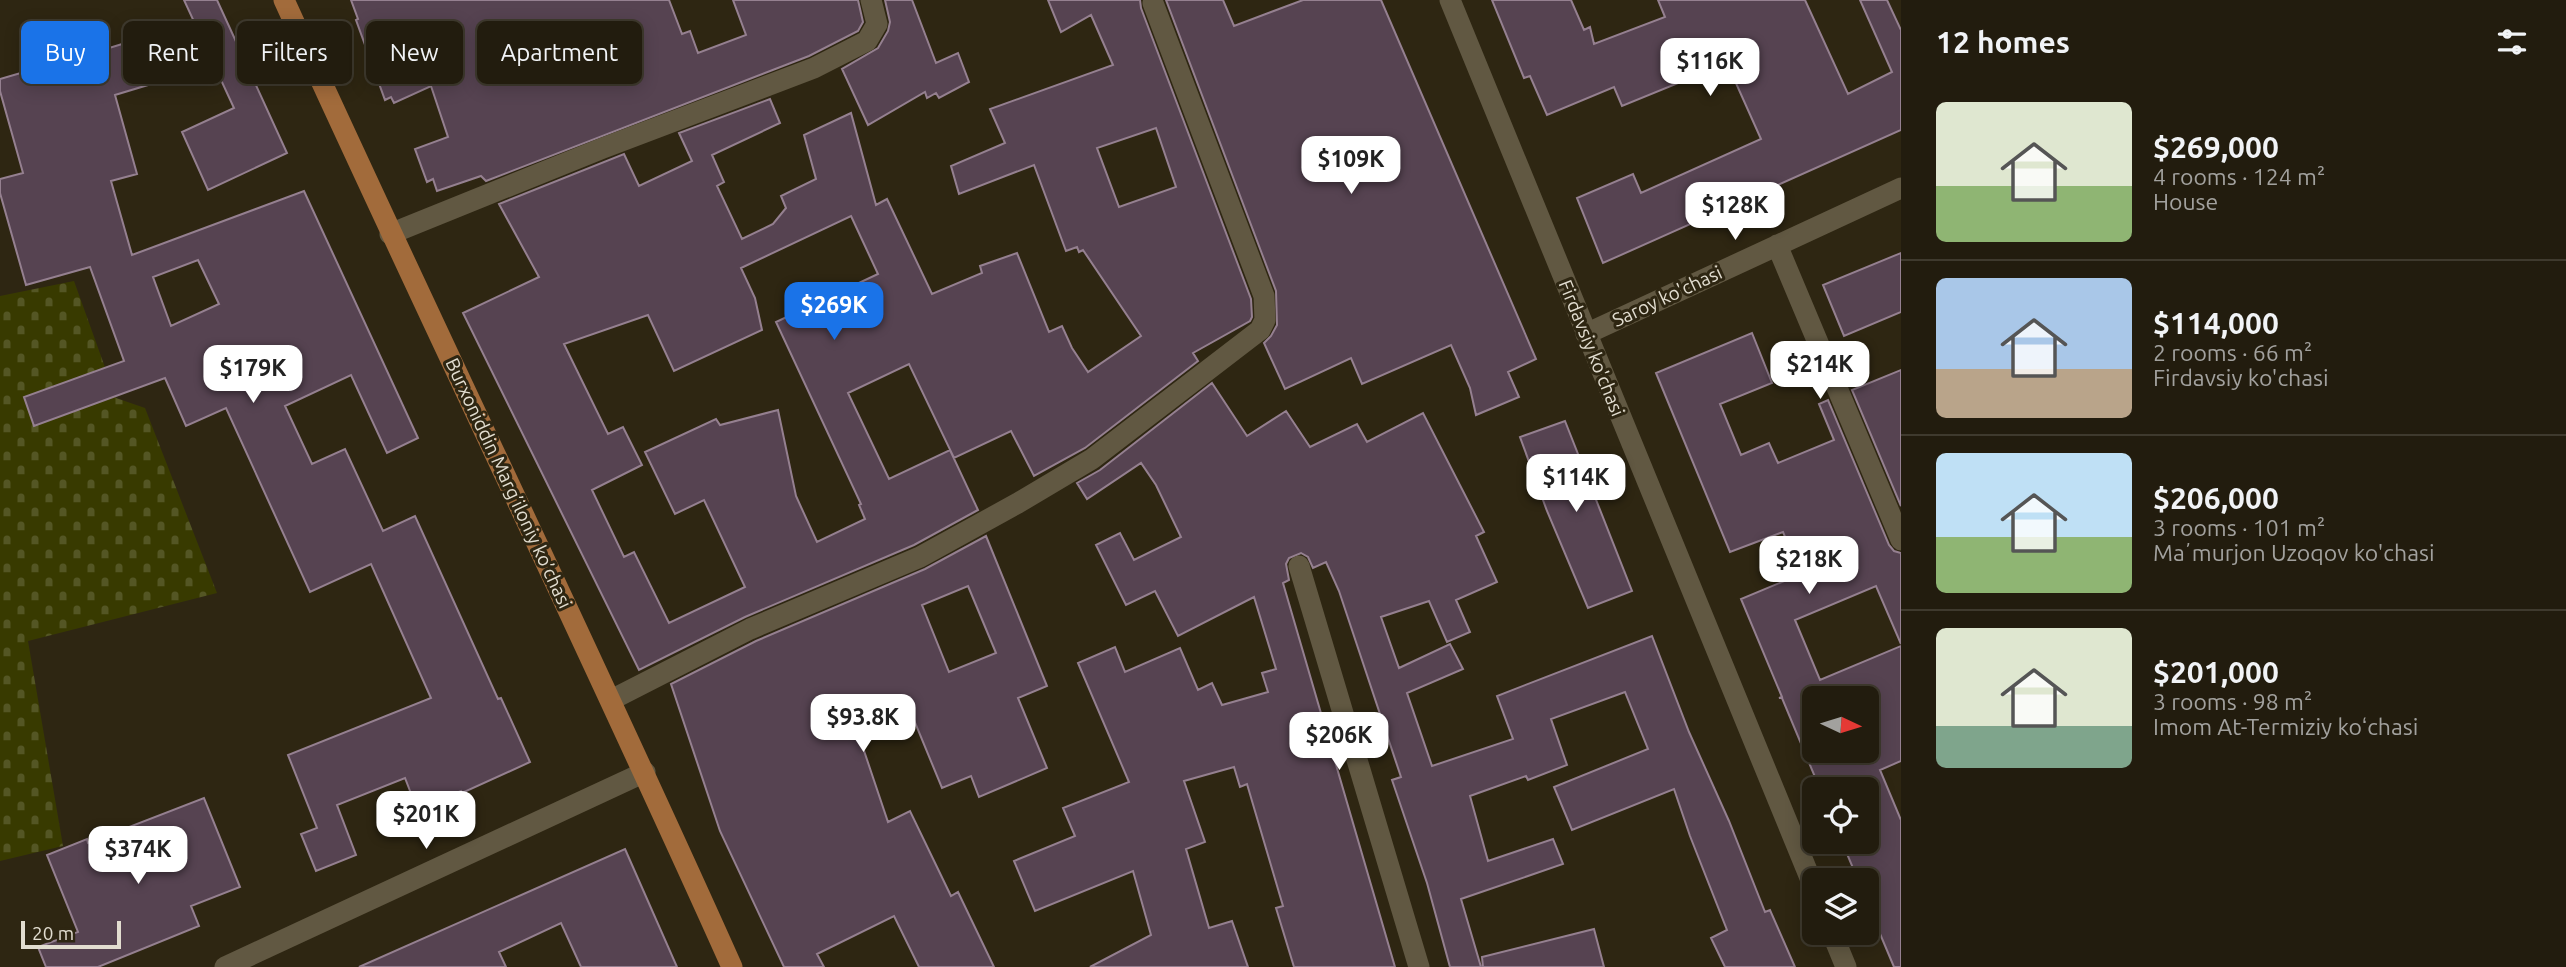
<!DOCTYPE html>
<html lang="en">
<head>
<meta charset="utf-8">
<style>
  :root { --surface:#221c0e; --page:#2e291c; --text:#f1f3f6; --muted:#a2a19e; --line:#3f3a2e; --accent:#1a73e8 }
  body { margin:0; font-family:Ubuntu,sans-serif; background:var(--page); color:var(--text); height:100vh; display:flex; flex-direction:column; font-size:26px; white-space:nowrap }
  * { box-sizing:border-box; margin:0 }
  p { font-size:23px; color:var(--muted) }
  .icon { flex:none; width:38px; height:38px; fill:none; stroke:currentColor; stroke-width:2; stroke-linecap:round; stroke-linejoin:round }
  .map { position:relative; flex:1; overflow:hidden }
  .drawer { display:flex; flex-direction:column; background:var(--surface); width:665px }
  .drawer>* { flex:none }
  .top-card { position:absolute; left:21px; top:21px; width:665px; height:63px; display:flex; gap:14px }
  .needle { width:46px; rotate:94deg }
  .controls { position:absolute; left:1802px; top:686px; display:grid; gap:14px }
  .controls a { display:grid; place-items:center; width:77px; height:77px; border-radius:10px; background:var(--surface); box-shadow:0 4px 18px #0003,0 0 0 2px var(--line); font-size:35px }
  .scale { position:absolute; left:21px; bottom:18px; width:100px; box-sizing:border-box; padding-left:7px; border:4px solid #e2ddd0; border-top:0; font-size:19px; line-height:24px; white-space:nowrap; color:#e2ddd0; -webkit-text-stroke:5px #2e2612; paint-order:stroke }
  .price { position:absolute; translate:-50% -60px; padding:0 16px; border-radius:14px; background:#fff; color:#222; font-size:23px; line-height:46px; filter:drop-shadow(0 2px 4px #0008) }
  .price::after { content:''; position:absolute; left:50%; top:42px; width:21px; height:16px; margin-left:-10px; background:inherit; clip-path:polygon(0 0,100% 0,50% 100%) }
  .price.current { background:var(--accent); color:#fff }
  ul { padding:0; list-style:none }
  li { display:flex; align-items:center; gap:21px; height:175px; padding:0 35px }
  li+li { border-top:2px solid var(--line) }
  li span { display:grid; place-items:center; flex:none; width:196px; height:140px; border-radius:10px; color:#555 }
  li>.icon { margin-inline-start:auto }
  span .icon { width:84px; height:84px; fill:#fffc; stroke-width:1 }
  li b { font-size:30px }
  h2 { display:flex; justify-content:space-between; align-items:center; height:84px; padding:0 35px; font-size:30px }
  .chip { padding:0 24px; border-radius:10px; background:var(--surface); box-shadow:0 4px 18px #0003,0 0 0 2px var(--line); font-size:24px; line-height:63px }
  .chip.current { background:var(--accent); color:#fff }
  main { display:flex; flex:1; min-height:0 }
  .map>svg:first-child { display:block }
</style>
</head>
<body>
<main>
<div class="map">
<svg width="1901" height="967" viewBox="0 0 1901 967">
  <defs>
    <pattern id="cemetery-stones" width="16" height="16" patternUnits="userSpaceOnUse" patternTransform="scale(1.75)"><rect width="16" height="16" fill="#383a00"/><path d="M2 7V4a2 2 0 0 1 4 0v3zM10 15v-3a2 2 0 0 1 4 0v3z" fill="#545624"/></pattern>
  </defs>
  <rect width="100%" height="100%" fill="#2e2612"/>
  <path fill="url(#cemetery-stones)" d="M74,281l42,117 29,10 72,185 -189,48 35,205 -63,15v-565z"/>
  <path fill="#564351" stroke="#958090" stroke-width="2" fill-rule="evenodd" d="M184,0h33l70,153 -79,37 -26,-58 52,-24z
    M351,0h318l13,34 8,-3 8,22 48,-18 -13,-35h125l5,22 -5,9 -49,25 -323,125 -5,-5 -44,15 -4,-12 -6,3 -12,-33 33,-12 -17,-51 -37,17 -3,-6 -6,3 -29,-80 2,-1z
    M885,0h27l24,63 22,-10 11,29 -30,16 -3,-5 -9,5 -2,-6 -57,33 -26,-56 36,-21 10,-17 2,-9z
    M1048,0h92l1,8 110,291 1,18 -2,4 -57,32 5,8 -113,87 -51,28 -23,-45 -57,27 -45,-94 -61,29 41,86 61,-29 28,60 -64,35 -169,72 -106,53 -176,-357 76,-36 -40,-73 125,-50 15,32 53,-25 -13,-28 91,-34 10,24 -68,32 12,27 -7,4 25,53 31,-15 13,-16 -5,-12 35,-17 -12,-44 47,-22 25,92 11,-6 45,95 50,-21 -2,-7 37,-13 32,79 13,-6 10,22 16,24 53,-36 -58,-86 -4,2 -2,-5 -11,4 -32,-86 -75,29 -8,-28 54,-23 -15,-34 123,-44 -22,-50 -30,17zM1156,128l20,59 -57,20 -22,-59zM851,216l27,58 -102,48 85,182 -2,1 6,14 -48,23 -21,-46 -18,-86 -58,15 -4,-6 -71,33 30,62 29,-14 41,87 -76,36 -35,-71 -10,5 -32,-67 50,-25 -19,-38 -15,7 -44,-90 84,-29 26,56 88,-41 -7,-32 -14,-30z
    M1166,0h57l11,26 69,-26h78l155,359 -28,13 11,25 -43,18 -6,-27 -19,-43 -89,39 -11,-26 -66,31 -21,-46 7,-7 6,-11 -1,-34z
    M1492,0h79l13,30 6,-3 4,17 71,-27 -7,-17h147l43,94 44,-22 -32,-72h27l14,30v100l-298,133 -26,-65 56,-24 8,19 120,-54 -34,-76 -105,43 -8,-19 -67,28 -17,-39 -6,2z
    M98,22l8,27 29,-9 13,45 -33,10 22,79 -26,7 21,74 172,-64 114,247 -31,15 -36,-78 -66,31 27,58 33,-15 38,82 32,-15 83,183 3,-1 29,64 -68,31 -1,-2 -44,18 -12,-31 -68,27 19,50 -40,16 -15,-37 16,-6 -29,-73 143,-57 -60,-134 -61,28 -84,-184 -40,18 -21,-48 -131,48 -10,-29 100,-36 -34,-94 -64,18 -26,-92v-14l23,-6 -23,-82v-12l55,-16 -7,-27zM198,260l21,44 -48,22 -18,-49z
    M1901,253v59l-57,24 -21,-51z
    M1752,333l20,50 -52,21 21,51 28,-12 9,20 56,-23 -15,-36 9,-4 61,145 5,6 7,2v91l-25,-58 -81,34 25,60 81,-34v115l-21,9 21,50v147h-7l-27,-64v-23h-9l-16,-38h25v-53h-47l-38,-91h-3l3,-1 -41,-98 60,-25 -18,-42 -53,20 -74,-179zM1815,698h52v53h-52z
    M1901,370v136l-49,-116z
    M1212,383l35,53 39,-25 24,36 47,-23 10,18 56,-29 61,119 -8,4 21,46 -41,18 14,32 -23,10 -18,-41 -48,16 18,51 51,-24 13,25 -56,24 25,73 81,-27 -16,-43 155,-60 37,96 40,89 36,91 5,-2 25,57h-70l-14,-29 16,-8 -37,-94 -16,-47 -102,41 -18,-43 94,-38 -23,-57 -74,27 16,46 -39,15 -2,-4 -56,20 18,65 65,-22 10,25 -102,35 20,68h-31l-23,-84 -35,-103 9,-3 -62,-186 -13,-29 -13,6 -5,-11 -7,-4 -12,5 -3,6 3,16 -6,3 112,384h-101l-18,-59 7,-2 -36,-122 -7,3 -6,-20 -50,14 21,61 -19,7 23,79 23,-7 16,46h-158l61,-32 -18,-64 -98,40 -21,-50 61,-25 -12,-28 66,-26 -51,-119 37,-16 10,25 55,-24 18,42 14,-7 10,22 46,-13 -6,-19 14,-4 -22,-72 -76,39 -23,-45 -29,14 -30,-60 24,-12 14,27 47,-23 -25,-52 -15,-22 -54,36 -10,-16 23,-13z
    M1565,421l67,170 -44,17 -41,-97 -27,-74z
    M986,536l61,150 -29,12 29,70 -68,29 -8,-21 -29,12 -35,-85 -52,21 33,98 22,-11 41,85 7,-4 36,75h-75l-25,-51 -77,38 7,13h-40l-64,-136 -49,-147 85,-43 169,-72zM968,586l28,67 -47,19 -27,-67z
    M204,798l36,89 -49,19 8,20 -101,41h-52l-8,-20 40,-15 -31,-77 40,-16 1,4z
    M625,849l52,118h-96l-20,-44 -62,29 7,15h-147z
    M1594,929l10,38h-121l-1,-10z"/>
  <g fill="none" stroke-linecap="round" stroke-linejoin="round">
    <path stroke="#615842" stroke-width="21" d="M1450,0l365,890
      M390,234l213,-86 211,-80 53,-27 10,-17 -6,-24
      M1777,245l124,295
      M1586,334l315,-146
      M1299,566l120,401
      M611,700l139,-71 170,-72 98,-54 74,-44 168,-129 5,-10 -1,-24 -111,-293
      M1832,933l14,34
      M225,967l420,-195"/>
    <path stroke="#a26b3b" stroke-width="21" d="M284,0c147,323 303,643 448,967"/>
  </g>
  <g text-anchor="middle" stroke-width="6" stroke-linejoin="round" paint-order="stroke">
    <g font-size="19" fill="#e2ddd0" stroke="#2e2612">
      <text transform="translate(1667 296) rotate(-25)" y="7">Saroy ko'chasi</text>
      <text transform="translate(1592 348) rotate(68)" y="7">Firdavsiy ko'chasi</text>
      <text transform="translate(509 483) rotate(65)" y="7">Burxoniddin Marg’iloniy ko’chasi</text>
    </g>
  </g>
</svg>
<div class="controls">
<a><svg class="needle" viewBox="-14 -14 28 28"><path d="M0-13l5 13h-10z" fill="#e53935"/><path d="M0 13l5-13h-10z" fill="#a2a19e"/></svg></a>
<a><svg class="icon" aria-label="locate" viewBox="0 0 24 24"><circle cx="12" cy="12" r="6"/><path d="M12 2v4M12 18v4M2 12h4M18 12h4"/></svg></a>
<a><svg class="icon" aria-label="layers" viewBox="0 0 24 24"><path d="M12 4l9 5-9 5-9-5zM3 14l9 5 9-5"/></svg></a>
</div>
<div class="scale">20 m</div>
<b class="price" style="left:1710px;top:98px">$116K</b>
<b class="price" style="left:1351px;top:196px">$109K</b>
<b class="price" style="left:1735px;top:242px">$128K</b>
<b class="price current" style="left:834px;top:342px">$269K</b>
<b class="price" style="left:1820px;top:401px">$214K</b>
<b class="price" style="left:253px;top:405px">$179K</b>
<b class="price" style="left:1576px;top:514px">$114K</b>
<b class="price" style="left:1809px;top:596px">$218K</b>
<b class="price" style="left:863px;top:754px">$93.8K</b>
<b class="price" style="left:1339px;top:772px">$206K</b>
<b class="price" style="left:426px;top:851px">$201K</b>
<b class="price" style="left:138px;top:886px">$374K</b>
<div class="top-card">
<a class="chip current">Buy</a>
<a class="chip">Rent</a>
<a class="chip">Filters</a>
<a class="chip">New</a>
<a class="chip">Apartment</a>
</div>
</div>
<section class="drawer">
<h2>12 homes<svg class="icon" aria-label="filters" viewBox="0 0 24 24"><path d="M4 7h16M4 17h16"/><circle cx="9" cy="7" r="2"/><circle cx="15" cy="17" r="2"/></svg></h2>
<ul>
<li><span style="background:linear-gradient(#dfe7d0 60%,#8fb573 0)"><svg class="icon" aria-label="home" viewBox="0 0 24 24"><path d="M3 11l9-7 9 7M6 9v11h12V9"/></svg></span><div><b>$269,000</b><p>4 rooms · 124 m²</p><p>House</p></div></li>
<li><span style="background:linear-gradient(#a9c7e8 65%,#b9a48a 0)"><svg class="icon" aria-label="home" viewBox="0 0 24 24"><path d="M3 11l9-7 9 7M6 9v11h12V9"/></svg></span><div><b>$114,000</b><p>2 rooms · 66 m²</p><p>Firdavsiy ko'chasi</p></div></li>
<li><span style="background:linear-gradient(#bfe0f5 60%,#8fb573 0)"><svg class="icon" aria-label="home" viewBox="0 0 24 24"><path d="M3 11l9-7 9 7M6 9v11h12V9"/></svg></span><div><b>$206,000</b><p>3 rooms · 101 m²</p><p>Maʼmurjon Uzoqov ko'chasi</p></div></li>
<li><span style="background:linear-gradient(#dfe7d0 70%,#7fa58c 0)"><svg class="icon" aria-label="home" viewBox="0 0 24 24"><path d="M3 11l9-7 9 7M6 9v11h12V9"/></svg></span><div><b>$201,000</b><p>3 rooms · 98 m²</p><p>Imom At-Termiziy koʻchasi</p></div></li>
</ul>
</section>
</main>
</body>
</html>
